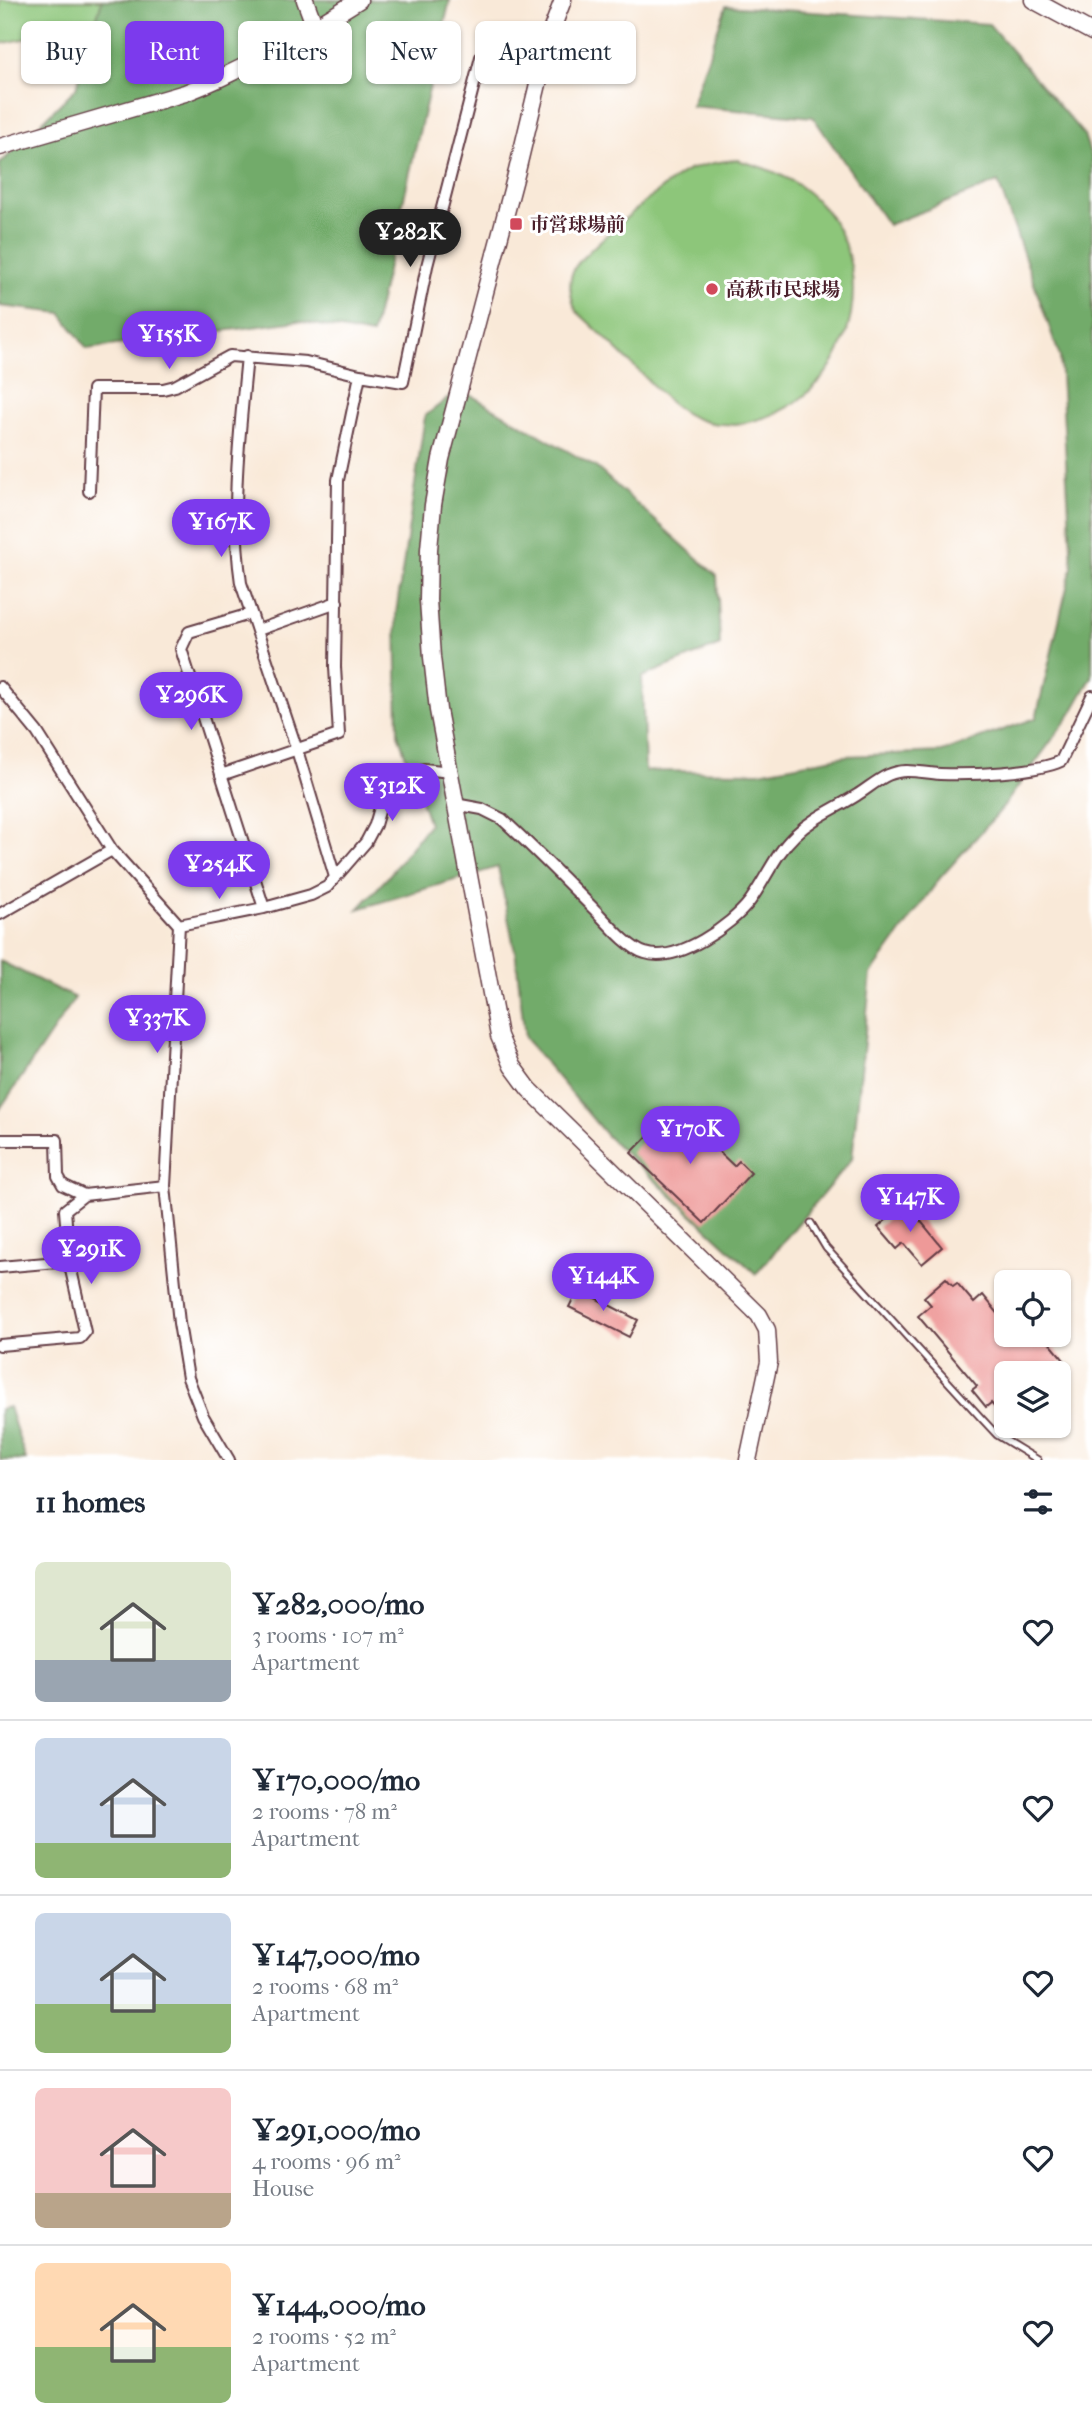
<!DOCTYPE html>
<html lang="en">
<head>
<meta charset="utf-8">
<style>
  :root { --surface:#fff; --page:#f2f2f3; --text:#1f2937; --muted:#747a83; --line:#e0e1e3; --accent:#7c3aed }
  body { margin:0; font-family:"IM FELL French Canon","Noto Serif JP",serif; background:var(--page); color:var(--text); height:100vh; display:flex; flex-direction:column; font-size:26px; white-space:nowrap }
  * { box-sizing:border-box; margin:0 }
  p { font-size:23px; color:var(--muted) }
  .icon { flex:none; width:38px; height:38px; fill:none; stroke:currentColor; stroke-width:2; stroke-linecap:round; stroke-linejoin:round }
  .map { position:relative; height:1460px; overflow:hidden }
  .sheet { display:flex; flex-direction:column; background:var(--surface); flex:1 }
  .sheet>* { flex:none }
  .banner { position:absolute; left:21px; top:21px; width:700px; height:63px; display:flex; gap:14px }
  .controls { position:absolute; left:994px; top:1270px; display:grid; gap:14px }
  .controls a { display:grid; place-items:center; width:77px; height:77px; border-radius:10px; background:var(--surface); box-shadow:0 2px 5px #0004; font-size:35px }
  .price { position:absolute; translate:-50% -60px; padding:0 16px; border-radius:24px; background:var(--accent); color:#fff; font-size:23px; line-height:46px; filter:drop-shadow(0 2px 4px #0008) }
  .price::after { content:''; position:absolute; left:50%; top:42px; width:21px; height:16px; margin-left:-10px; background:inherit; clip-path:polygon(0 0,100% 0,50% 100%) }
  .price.active { background:#222; color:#fff }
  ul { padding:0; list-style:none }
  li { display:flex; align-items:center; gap:21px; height:175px; padding:0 35px }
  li+li { border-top:2px solid var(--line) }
  li span { display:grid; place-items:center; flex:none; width:196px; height:140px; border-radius:10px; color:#555 }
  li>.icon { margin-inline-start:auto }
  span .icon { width:84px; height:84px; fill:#fffc; stroke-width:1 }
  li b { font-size:30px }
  h2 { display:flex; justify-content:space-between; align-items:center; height:84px; padding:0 35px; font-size:30px }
  .pill { padding:0 24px; border-radius:10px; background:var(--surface); box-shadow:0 2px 5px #0004; font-size:24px; line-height:63px }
  .pill.active { background:var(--accent); color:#fff }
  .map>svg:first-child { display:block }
</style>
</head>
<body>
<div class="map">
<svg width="1092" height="1460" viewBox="0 0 1092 1460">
  <rect width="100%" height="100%" fill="#fff"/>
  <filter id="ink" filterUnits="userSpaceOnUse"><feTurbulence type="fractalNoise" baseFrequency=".0143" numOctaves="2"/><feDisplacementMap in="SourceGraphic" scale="14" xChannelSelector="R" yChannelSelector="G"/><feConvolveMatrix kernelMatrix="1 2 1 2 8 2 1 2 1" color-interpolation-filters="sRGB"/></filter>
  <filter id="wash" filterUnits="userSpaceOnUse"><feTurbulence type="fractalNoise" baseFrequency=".00686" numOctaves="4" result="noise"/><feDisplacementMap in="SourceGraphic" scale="28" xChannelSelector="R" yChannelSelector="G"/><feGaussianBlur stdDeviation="1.57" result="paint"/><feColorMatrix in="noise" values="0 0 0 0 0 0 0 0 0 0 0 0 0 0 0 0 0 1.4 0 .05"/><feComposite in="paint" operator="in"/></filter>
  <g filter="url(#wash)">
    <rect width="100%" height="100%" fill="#f9e9d8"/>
    <path fill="#8dc67a" stroke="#6c7252" stroke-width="2" d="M0,0h202l-202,44z
      M737,160c22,6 45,13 64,27 85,62 61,199 -38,231 -21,7 -42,9 -63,2 -25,-9 -41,-28 -58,-46 -22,-21 -43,-43 -66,-63 -5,-13 -9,-28 -2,-42 8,-16 97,-91 115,-99 16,-6 31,-9 48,-10z"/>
    <path fill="#72ab6a" stroke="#5e654a" stroke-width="2" d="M102,0h348l-78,335 -74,-14 -211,28 -26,-36 -61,-7v-142l76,-76z
      M726,6l263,18 95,111 8,24v518l-21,37 -71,97 -60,67 -69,96 -19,185 -96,115 -149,-138 -82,-98 -9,-81 -18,-90 -140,42 29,-31 42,-54 -31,-90 -2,-121 29,-197 35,-27 137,79 120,108 3,69 -78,32 3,94 114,1 86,-16 97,-4 94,-34 36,-152 -12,-209 -62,-175 -110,43 -75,-108 -122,-11z
      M0,961l75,37 -75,111z
      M9,1407l17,53h-26v-51z"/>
    <g id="blocks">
      <path fill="#ee9998" d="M674,1109l60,57 5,-5 12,12 -47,50 -73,-70z
        M906,1203l36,44 -20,17 -18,-21 -7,6 -19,-22z
        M946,1278l7,8 4,-3 17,20 9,-8 23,28v12h37l21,25 -16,14h-42v28l-9,8 -6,-7 -5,4 -14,-17 5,-4 -59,-70 13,-11 -7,-8z
        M578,1289l60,31 -9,17 -60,-30z"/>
    </g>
  </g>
  <g filter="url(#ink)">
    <use href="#blocks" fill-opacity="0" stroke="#643d45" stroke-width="2"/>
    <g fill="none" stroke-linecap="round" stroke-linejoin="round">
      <g stroke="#643d45" stroke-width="9">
        <path id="lane" d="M811,1223l15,25 157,172 14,15 41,25"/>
      </g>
      <g stroke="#643d45" stroke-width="14">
        <path id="street" d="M247,356c-7,76 -17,151 -6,227l56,167 38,127
          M89,491l4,-102h70l12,-3 55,-30 76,6 54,13 43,7 24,-116 54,-209
          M250,614l-61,18 -8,17 83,259
          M258,630l79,-28
          M0,687l37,45 75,118 67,75 -14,261 14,137 9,55 15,38 26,44
          M221,775l118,-40 -4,-68 3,-187 22,-105
          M455,804l27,5 20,10c32,29 61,59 91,89 13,13 35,40 52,45 32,11 87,-28 105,-52 16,-22 25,-47 45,-66 19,-18 40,-26 62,-40 10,-6 20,-15 31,-20 18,-8 33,-2 52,-1 30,1 95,-1 121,-13l31,-65
          M0,914l112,-64
          M179,925l85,-17 47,-13 16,-8 39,-45 9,-17 7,-24 19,-27 23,-5 26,3
          M0,1140h57l1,36 5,9 21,10
          M0,1267l69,-6
          M0,1345l80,-7 5,-6 -16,-71 -4,-51 19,-15 81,-9"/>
      </g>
      <g stroke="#643d45" stroke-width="19">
        <path id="secondary" d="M305,0l10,27
          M563,0l-13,34 -33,137 -76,288 -8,46 -4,44 -1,51 4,57 6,53 61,326 13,30 17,23 230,226 8,15 2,32 -21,98
          M1033,0l59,32
          M0,147l185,-54c62,-24 118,-58 174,-93"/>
      </g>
      <use href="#lane" stroke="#fff" stroke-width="5"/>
      <use href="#street" stroke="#fff" stroke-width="10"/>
      <use href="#secondary" stroke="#fff" stroke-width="16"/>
    </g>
  </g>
  <g fill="#d1495b" stroke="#fff" stroke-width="2.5">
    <rect x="509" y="217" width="14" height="14" rx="3.5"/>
    <circle cx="712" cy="289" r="7"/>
  </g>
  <g text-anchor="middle" stroke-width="6" stroke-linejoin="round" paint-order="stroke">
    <g font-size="19" font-weight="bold" fill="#4a1f2b" stroke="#fff" text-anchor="start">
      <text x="530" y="231">市営球場前</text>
      <text x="726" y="296">高萩市民球場</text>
    </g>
  </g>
</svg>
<div class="controls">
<a><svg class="icon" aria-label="locate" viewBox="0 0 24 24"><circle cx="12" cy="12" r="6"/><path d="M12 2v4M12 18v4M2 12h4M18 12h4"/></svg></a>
<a><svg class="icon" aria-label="layers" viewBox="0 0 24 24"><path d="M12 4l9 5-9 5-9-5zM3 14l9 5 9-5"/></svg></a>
</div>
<b class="price active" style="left:410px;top:269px">¥282K</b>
<b class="price" style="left:169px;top:371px">¥155K</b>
<b class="price" style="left:221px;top:559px">¥167K</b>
<b class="price" style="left:191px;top:732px">¥296K</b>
<b class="price" style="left:392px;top:823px">¥312K</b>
<b class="price" style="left:219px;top:901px">¥254K</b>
<b class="price" style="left:157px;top:1055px">¥337K</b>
<b class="price" style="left:690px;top:1166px">¥170K</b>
<b class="price" style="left:910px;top:1234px">¥147K</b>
<b class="price" style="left:91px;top:1286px">¥291K</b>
<b class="price" style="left:603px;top:1313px">¥144K</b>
<div class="banner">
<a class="pill">Buy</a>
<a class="pill active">Rent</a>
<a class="pill">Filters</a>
<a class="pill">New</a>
<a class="pill">Apartment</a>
</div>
</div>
<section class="sheet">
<h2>11 homes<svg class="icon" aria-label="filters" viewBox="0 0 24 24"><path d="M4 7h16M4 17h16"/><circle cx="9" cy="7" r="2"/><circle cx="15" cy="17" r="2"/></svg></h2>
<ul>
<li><span style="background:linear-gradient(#dfe7d0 70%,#9aa5b1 0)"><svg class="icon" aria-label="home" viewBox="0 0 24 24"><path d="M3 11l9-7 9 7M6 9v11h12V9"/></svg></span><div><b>¥282,000/mo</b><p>3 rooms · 107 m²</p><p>Apartment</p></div><svg class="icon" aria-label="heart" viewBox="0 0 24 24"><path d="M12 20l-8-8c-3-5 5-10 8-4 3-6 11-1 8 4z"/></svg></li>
<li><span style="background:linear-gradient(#c9d6e8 75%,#8fb573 0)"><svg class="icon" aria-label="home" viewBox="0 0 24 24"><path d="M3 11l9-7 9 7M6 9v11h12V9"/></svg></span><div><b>¥170,000/mo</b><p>2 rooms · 78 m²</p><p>Apartment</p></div><svg class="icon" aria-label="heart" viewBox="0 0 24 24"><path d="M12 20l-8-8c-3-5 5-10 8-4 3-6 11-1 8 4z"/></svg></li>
<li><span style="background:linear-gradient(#c9d6e8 65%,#8fb573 0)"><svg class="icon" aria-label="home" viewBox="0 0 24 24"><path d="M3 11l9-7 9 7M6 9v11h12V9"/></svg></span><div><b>¥147,000/mo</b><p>2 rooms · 68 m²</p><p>Apartment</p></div><svg class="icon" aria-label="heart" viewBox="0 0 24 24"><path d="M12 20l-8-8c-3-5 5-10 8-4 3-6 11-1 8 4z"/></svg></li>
<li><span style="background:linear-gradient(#f6c9c9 75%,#b9a48a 0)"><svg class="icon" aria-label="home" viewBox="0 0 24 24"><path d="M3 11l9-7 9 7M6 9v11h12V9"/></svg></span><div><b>¥291,000/mo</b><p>4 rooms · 96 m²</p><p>House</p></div><svg class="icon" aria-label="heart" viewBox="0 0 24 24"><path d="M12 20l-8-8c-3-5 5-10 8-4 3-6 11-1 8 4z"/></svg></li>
<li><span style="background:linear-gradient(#ffd9b3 60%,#8fb573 0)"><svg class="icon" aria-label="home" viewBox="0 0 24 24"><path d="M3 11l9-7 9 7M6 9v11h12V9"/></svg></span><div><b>¥144,000/mo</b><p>2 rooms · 52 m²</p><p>Apartment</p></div><svg class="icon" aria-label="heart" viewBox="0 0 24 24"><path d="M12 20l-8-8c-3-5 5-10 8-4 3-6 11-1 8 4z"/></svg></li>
</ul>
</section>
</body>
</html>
